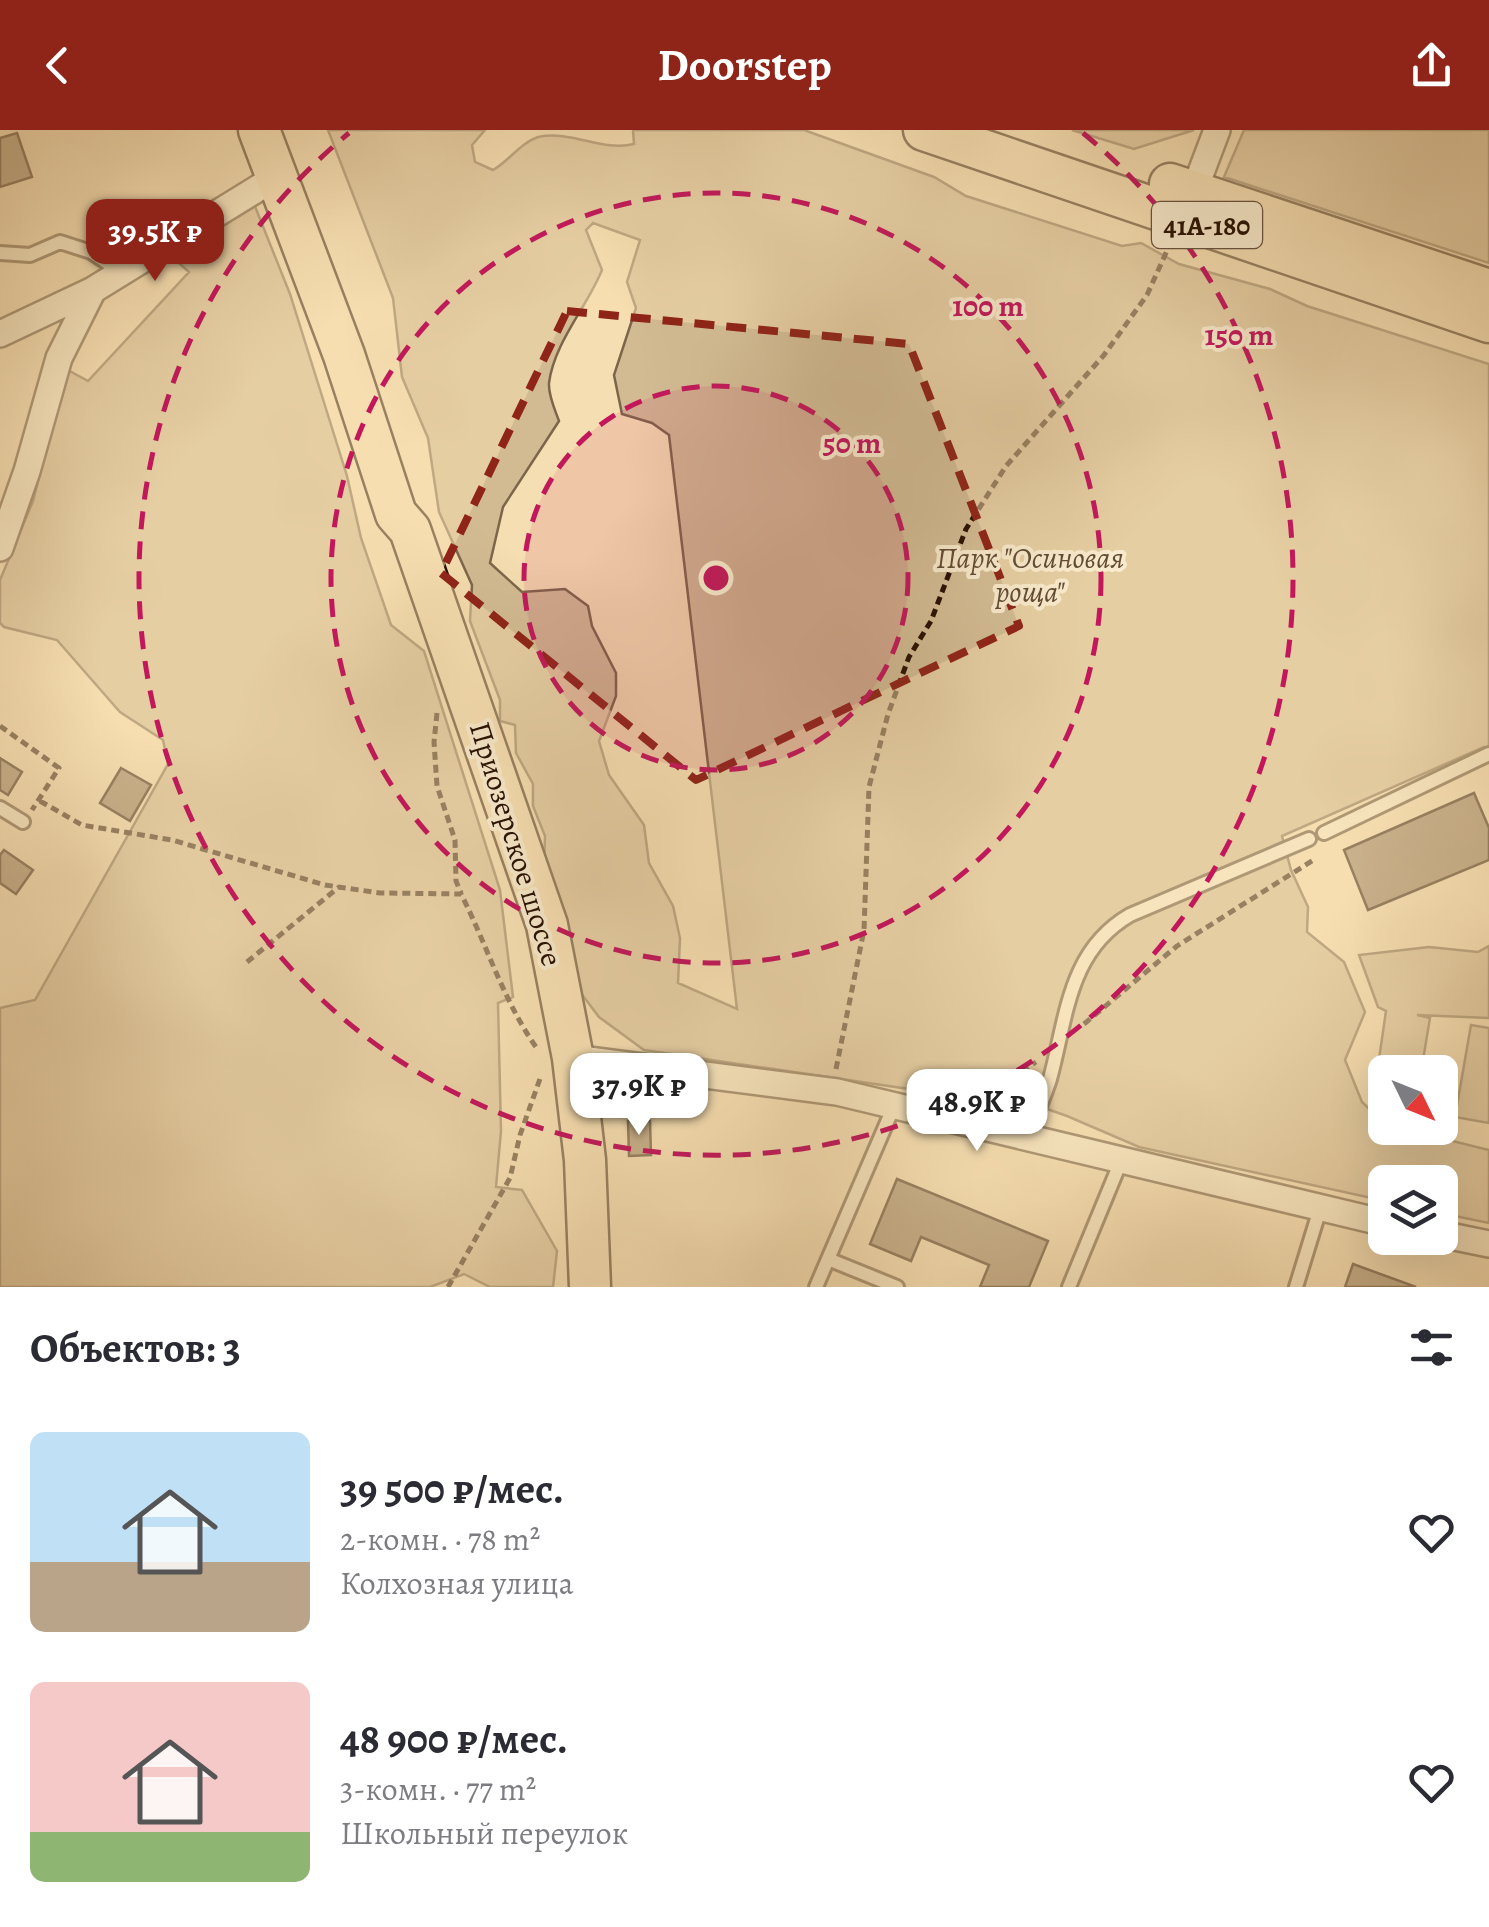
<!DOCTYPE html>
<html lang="ru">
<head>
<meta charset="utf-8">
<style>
  :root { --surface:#fff; --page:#f2f2f3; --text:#2b2b33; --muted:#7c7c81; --accent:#8f2418 }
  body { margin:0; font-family:Alegreya,serif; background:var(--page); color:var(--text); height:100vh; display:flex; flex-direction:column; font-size:38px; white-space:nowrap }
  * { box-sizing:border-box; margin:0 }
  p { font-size:32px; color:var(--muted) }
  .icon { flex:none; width:55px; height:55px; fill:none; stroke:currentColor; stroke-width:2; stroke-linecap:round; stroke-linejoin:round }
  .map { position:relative; height:1157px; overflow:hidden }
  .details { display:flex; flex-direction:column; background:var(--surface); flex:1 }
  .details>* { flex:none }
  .needle { width:65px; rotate:133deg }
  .tools { position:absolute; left:1368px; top:925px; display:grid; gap:20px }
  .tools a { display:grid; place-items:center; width:90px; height:90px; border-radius:15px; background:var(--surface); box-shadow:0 10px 40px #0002; font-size:50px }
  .price { position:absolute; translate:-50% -85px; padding:0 22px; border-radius:20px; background:#fff; color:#222; font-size:32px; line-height:65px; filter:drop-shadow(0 2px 5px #0008) }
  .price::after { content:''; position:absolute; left:50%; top:60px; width:30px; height:22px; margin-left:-15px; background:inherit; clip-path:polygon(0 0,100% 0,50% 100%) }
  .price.current { background:var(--accent); color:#fff }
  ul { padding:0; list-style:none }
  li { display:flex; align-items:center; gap:30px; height:250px; padding:0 30px }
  li span { display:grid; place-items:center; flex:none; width:280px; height:200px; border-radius:15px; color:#555 }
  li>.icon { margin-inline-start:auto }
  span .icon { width:120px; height:120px; fill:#fffc; stroke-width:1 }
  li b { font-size:42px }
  h2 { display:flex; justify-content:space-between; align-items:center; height:120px; padding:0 30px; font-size:42px }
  header { display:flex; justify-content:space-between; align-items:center; height:130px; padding:0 30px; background:var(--accent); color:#fff; font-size:45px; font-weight:700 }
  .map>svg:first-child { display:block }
</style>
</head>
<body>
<header><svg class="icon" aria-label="back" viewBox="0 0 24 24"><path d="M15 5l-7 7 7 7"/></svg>Doorstep<svg class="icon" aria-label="share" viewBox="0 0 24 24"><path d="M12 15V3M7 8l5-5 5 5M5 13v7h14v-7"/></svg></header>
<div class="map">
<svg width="1489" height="1157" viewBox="0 0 1489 1157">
  <rect width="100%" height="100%" fill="#f5deb1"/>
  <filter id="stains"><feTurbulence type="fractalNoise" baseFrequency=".002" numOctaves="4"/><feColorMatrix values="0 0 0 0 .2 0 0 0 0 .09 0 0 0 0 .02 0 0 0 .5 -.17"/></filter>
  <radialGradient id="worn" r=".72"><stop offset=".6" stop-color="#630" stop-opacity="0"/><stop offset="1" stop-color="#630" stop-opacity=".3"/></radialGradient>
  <path fill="#d2bb93" stroke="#7c664a" stroke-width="2.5" fill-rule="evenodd" d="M328,0h157l-13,15 3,17 18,8c16,-9 27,-27 45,-33 34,-7 64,15 96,7l-1,-14h171l130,47 32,19 156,50 19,-3 38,21 91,25 37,17 182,58v388l-5,-5 -202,89 9,34 17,37 -1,25 37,30 21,50 -20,48 17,42 23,22v4h15l89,22v73l-49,-10v-31h-55v19l-246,-54 -72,-31 -63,-22 -36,8 -25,-8 -299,-44 -45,-33 -25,-33 -30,-111 1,-37 -12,-30v-22l-17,-31 -1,-28 -15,-4v-21l-30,-79 2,-36 -33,-73 -11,-74 -26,-61 -9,-79zM593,93l47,17 -13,42 9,26 -22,67 8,39 30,9 17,12 68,574 -59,-26 2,-45 -7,-32 -24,-43 -5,-38 -35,-50 -10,-34 17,-45v-23l-24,-47 -4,-20 -23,-17 -43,3 -32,-29 13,-56 56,-86c-4,-11 -11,-26 -10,-38 5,-40 38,-76 53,-113l-16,-40z
    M1072,0h122l-60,19z
    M1244,0h245v133l-265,-86z
    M254,74l36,90 57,182 14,62 30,87 33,26 76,239 13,107 -15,6 3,128 -5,56 26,3 35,61 -4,36h-63l-26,-13 -34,13h-430v-279l35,-8 133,-236 -5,-24 -43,-28 -63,-72 -53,-13 -4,-4v-43l33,-79 33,-132 22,12 101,-109 -17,-15z
    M1489,816v72l-72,-3 13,3 -9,54h-36v30l-12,-2 13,-89 -8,-4 -19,-52 70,-8 49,5z
    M1471,895l18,3v95l-34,-6z"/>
  <path fill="#927b5d" stroke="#271001" stroke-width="2.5" d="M17,3l15,44 -32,10v-49z
    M0,628l22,14 -14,23 -8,-5z
    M121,638l30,17 -21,36 -30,-18z
    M1474,663l15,35v32l-121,50 -24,-60z
    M4,720l29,20 -17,24 -16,-11v-28z
    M628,991h22l1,34 -22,1z
    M897,1049l151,62 -19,46h-49l9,-22 -68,-28 -10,24 -41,-17z
    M1353,1134l63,23h-71z"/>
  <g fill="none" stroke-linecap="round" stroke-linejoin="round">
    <g stroke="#5a442d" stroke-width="18">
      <path id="lane" d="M0,123l30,2 30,-13 31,10 30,20
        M0,678l23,14
        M1324,703l165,-79
        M1028,1008c6,-20 16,-39 22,-59 17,-62 18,-128 80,-164l179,-76
        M828,1129l69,28
        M816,1157l78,-181
        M1069,1157l52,-126
        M1296,1157l24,-78"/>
    </g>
    <g stroke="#5a442d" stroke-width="30">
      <path id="street" d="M1194,61l23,-61
        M0,204l93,-44 185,-114
        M0,418l27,-77 32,-113 34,-68
        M573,928l264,34 548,131
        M1440,1104l49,10"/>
    </g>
    <g stroke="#271001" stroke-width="45">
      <path id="primary" d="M259,0l85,225 52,159 14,16 137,395 26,133 12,102 5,127
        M924,0l565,192
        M1170,54l319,106"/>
    </g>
    <path stroke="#271001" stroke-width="5" stroke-dasharray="8 5" stroke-linecap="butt" d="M437,583l-3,29 3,44 18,54 1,41 5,12
      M0,596l59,42 -27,42
      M40,671l42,24 90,15 153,45 55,8 81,1c26,51 42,106 75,153
      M247,832l92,-75
      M1084,894l93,-78 138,-87
      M836,939l28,-139 5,-143 19,-73 21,-57 22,-36 35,-92 40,-63 98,-111 43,-60 23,-51
      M979,971l57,-39
      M448,1157l62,-109 10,-43 21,-59"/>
    <use href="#lane" stroke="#f8eacc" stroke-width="12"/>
    <use href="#street" stroke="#f8eacc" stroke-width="25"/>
    <use href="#primary" stroke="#f5deb1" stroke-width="40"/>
  </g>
  <path d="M0 0H1489V1157H0ZM567,181l342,33 110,282 -323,154 -255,-207z" fill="#f5deb1" fill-opacity=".55" fill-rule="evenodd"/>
  <path fill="none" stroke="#8f2418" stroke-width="8" stroke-dasharray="20 12" stroke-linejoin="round" d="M567,181l342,33 110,282 -323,154 -255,-207z"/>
  <circle cx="716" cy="448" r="192" fill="#c2185b" fill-opacity=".12"/>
  <g fill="none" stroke="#c2185b" stroke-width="5" stroke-dasharray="18 12">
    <circle cx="716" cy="448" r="192"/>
    <circle cx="716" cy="448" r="385"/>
    <path d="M1083 3A577 577 0 1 1 349 3"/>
  </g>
  <g text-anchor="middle" stroke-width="8" stroke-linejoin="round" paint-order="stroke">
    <rect fill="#f8eacc" stroke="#66513e" stroke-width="2.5" x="1152" y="72" width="110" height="46" rx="8"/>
    <g font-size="28" font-weight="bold" fill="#271001">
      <text x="1207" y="105">41А-180</text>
    </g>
    <g font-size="30" font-style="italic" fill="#634c34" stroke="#f8eacc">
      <text x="1030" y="438">Парк "Осиновая<tspan x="1030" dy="34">роща"</tspan></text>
    </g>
    <g font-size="30" fill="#271001" stroke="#f8eacc">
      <text transform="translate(516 714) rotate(73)" y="10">Приозерское шоссе</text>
    </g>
  </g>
  <circle cx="716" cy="448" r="15" fill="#c2185b" stroke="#f8eacc" stroke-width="5"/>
  <g font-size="30" text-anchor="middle" font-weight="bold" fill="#c2185b" stroke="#f8eacc" stroke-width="8" stroke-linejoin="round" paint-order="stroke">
    <text x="988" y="186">100 m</text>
    <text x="1239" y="215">150 m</text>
    <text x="852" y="323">50 m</text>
  </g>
  <rect width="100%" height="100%" filter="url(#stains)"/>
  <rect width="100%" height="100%" fill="url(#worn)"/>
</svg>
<div class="tools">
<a><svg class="needle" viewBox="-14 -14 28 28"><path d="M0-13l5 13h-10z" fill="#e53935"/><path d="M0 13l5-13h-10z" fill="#7c7c81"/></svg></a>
<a><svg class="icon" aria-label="layers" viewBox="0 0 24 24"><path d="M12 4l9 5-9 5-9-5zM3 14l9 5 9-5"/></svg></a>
</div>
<b class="price current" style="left:155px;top:154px">39.5K ₽</b>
<b class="price" style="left:639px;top:1008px">37.9K ₽</b>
<b class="price" style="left:977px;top:1024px">48.9K ₽</b>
</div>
<section class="details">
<h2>Объектов: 3<svg class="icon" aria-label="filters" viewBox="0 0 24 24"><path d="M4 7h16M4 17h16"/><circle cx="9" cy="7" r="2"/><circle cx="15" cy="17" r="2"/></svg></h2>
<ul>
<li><span style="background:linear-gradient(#bfe0f5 65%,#b9a48a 0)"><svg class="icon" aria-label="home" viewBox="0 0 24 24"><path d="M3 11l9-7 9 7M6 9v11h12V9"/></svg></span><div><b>39 500 ₽/мес.</b><p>2-комн. · 78 m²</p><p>Колхозная улица</p></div><svg class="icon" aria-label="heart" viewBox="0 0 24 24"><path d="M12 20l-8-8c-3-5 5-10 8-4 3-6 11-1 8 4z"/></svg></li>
<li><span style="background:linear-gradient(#f6c9c9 75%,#8fb573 0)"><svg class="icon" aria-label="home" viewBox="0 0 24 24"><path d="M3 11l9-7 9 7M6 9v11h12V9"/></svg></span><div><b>48 900 ₽/мес.</b><p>3-комн. · 77 m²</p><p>Школьный переулок</p></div><svg class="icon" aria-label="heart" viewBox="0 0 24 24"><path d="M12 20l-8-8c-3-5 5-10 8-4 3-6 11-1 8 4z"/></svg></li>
</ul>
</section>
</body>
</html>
